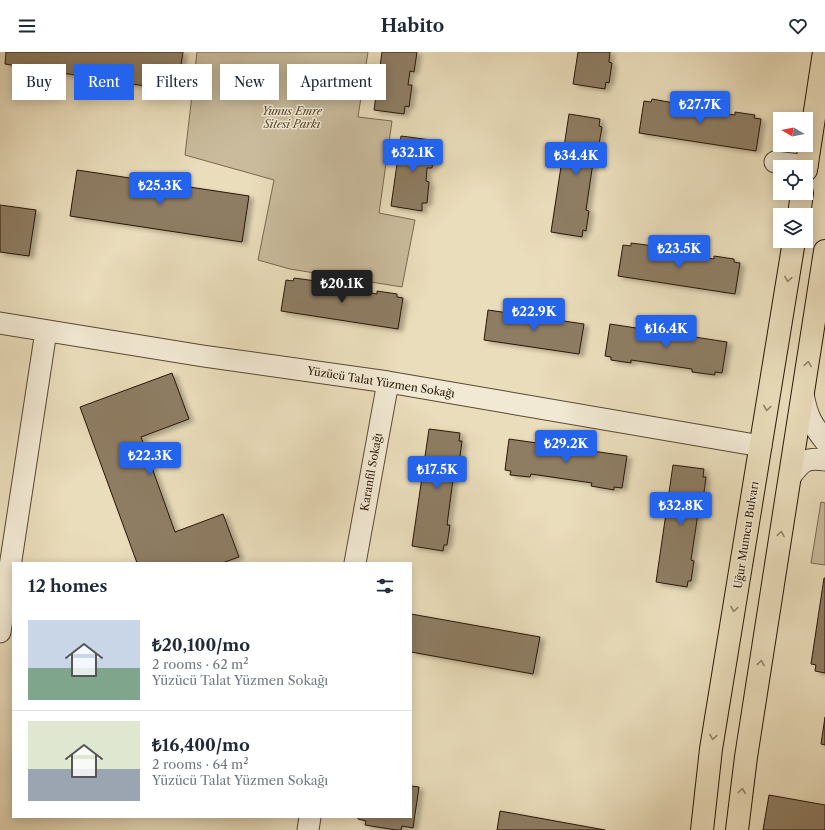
<!DOCTYPE html>
<html lang="en">
<head>
<meta charset="utf-8">
<style>
  :root { --surface:#fff; --page:#f2f2f3; --text:#1f2937; --muted:#747a83; --line:#e0e1e3; --accent:#2563eb }
  body { margin:0; font-family:"Libre Caslon Text",serif; background:var(--page); color:var(--text); height:100vh; display:flex; flex-direction:column; font-size:15px; white-space:nowrap }
  * { box-sizing:border-box; margin:0 }
  p { font-size:13px; color:var(--muted) }
  .icon { flex:none; width:22px; height:22px; fill:none; stroke:currentColor; stroke-width:2; stroke-linecap:round; stroke-linejoin:round }
  .map { position:relative; flex:1; overflow:hidden }
  .drawer { position:absolute; left:12px; top:510px; width:400px; height:256px; display:flex; flex-direction:column; background:var(--surface); border-radius:0px; box-shadow:0 2px 10px #0003 }
  .drawer>* { flex:none }
  .hud { position:absolute; left:12px; top:12px; width:400px; height:36px; display:flex; gap:8px }
  .needle { width:26px; rotate:279deg }
  .controls { position:absolute; left:773px; top:60px; display:grid; gap:8px }
  .controls a { display:grid; place-items:center; width:40px; height:40px; border-radius:0px; background:var(--surface); box-shadow:0 2px 10px #0003; font-size:20px }
  .price { position:absolute; translate:-50% -34px; padding:0 9px; border-radius:4px; background:var(--accent); color:#fff; font-size:13px; line-height:26px; filter:drop-shadow(0 1px 2px #0008) }
  .price::after { content:''; position:absolute; left:50%; top:24px; width:12px; height:9px; margin-left:-6px; background:inherit; clip-path:polygon(0 0,100% 0,50% 100%) }
  .price.current { background:#222; color:#fff }
  ul { padding:0; list-style:none }
  li { display:flex; align-items:center; gap:12px; height:100px; padding:0 16px }
  li+li { border-top:1px solid var(--line) }
  li span { display:grid; place-items:center; flex:none; width:112px; height:80px; border-radius:0px; color:#555 }
  li>.icon { margin-inline-start:auto }
  span .icon { width:48px; height:48px; fill:#fffc; stroke-width:1 }
  li b { font-size:17px }
  h2 { display:flex; justify-content:space-between; align-items:center; height:48px; padding:0 16px; font-size:17px }
  .tag { padding:0 14px; border-radius:0px; background:var(--surface); box-shadow:0 2px 10px #0003; font-size:14px; line-height:36px }
  .tag.current { background:var(--accent); color:#fff }
  header { display:flex; justify-content:space-between; align-items:center; height:52px; padding:0 16px; background:var(--surface); font-size:18px; font-weight:700 }
  .map>svg:first-child { display:block }
</style>
</head>
<body>
<header><svg class="icon" aria-label="menu" viewBox="0 0 24 24"><path d="M4 6h16M4 12h16M4 18h16"/></svg>Habito<svg class="icon" aria-label="heart" viewBox="0 0 24 24"><path d="M12 20l-8-8c-3-5 5-10 8-4 3-6 11-1 8 4z"/></svg></header>
<div class="map">
<svg width="825" height="778" viewBox="0 0 825 778">
  <defs>
    <filter id="shadow"><feDropShadow dx="4.5" dy="2.5" stdDeviation="2" flood-color="#0004"/></filter>
  </defs>
  <rect width="100%" height="100%" fill="#eaddbb"/>
  <filter id="stains"><feTurbulence type="fractalNoise" baseFrequency=".005" numOctaves="4"/><feColorMatrix values="0 0 0 0 .2 0 0 0 0 .09 0 0 0 0 .02 0 0 0 .5 -.17"/></filter>
  <radialGradient id="worn" r=".72"><stop offset=".6" stop-color="#630" stop-opacity="0"/><stop offset="1" stop-color="#630" stop-opacity=".3"/></radialGradient>
  <path fill="#c9bb9c" stroke="#7a6850" d="M197,0h171l-10,65 34,4 -13,92 36,7 -13,67 -112,-18 -32,-9 16,-80 -89,-25z
    M821,450l4,1v62l-14,-2z"/>
  <path fill="#8e7d64" stroke="#2a1605" filter="url(#shadow)" d="M6,0h177l-6,39 -172,-27z
    M382,0h35l-3,20 -4,-1 -2,14h4l-3,22 -4,-1 -1,8 -30,-4z
    M578,0h32l-1,10 3,1 -3,20 -3,-1 -1,7 -32,-5z
    M652,47l22,4v3l61,9v-3l20,3 -1,3 7,1 -5,32 -117,-18 5,-32 7,1z
    M569,62l31,5 -1,7 3,1 -4,23 -3,-1 -9,61 3,1 -3,20 -3,-1 -1,7 -31,-5z
    M401,84l30,4 -1,6 5,1 -3,21h-5l-1,13 3,1 -2,21h-5v8l-31,-5z
    M77,118l172,26 -7,46 -172,-26z
    M0,153l36,5 -7,46 -29,-4z
    M631,191l23,3 -1,4 61,9v-3l20,3v3l6,1 -5,31 -117,-18 5,-31 8,1z
    M294,226l22,3v3l61,10v-3l20,3v3l6,1 -5,31 -117,-18 5,-31 7,1z
    M488,258l96,14 -5,30 -95,-14z
    M610,272l117,18 -5,31 -7,-1v3l-23,-3v-3l-61,-9v3l-20,-3v-3l-6,-1z
    M172,321l17,46 -48,18 34,95 48,-18 16,43 -17,6h-85l-57,-156z
    M429,377l31,4 -1,8h3l-3,23h-4l-8,61h3l-3,20h-3l-1,6 -31,-5z
    M509,387l118,17 -5,32 -8,-1v3l-23,-4 1,-3 -61,-9 -1,3 -20,-2 1,-4 -6,-1z
    M673,413l31,4 -1,8h3l-3,23h-3l-9,60 3,1 -3,20h-3l-1,6 -31,-5z
    M824,526h1v95l-10,-2 1,-6 -5,-1z
    M411,562l129,23 -7,37 -122,-22z
    M825,665v28l-4,-1z
    M411,734l8,1 -6,41 -11,-2 -1,4h-5l-31,-5 1,-4 -8,-2v-2h53z
    M769,743l56,10v25h-62z
    M500,759l105,19h-108z"/>
  <g fill="none" stroke-linecap="round" stroke-linejoin="round">
    <g stroke="#5a4832" stroke-width="23">
      <path id="minor" d="M775,110l32,4
        M0,271l203,33 185,26 373,64
        M803,342c4,22 8,29 22,47
        M790,425c11,-15 15,-20 35,-17
        M355,511l33,-181
        M0,580l46,-301
        M308,778l2,-13"/>
    </g>
    <g stroke="#2a1605" stroke-width="24">
      <path id="major" d="M806,118l18,-118
        M799,163l3,-22
        M702,778l9,-81 83,-508
        M737,778l9,-73 79,-506"/>
    </g>
    <use href="#minor" stroke="#f1e9d3" stroke-width="21"/>
    <use href="#major" stroke="#eaddbb" stroke-width="22"/>
  </g>
  <defs><path id="oneway-chevron" d="M-2-3.5L2.5 0L-2 3.5" fill="none" stroke-width="1.6" stroke-linecap="round" stroke-linejoin="round"/></defs>
  <g stroke="#948369">
    <use href="#oneway-chevron" transform="translate(788 227) rotate(99)"/>
    <use href="#oneway-chevron" transform="translate(808 312) rotate(-81)"/>
    <use href="#oneway-chevron" transform="translate(767 356) rotate(99)"/>
    <use href="#oneway-chevron" transform="translate(781 482) rotate(-81)"/>
    <use href="#oneway-chevron" transform="translate(734 557) rotate(99)"/>
    <use href="#oneway-chevron" transform="translate(761 611) rotate(-81)"/>
    <use href="#oneway-chevron" transform="translate(713 685) rotate(99)"/>
    <use href="#oneway-chevron" transform="translate(742 739) rotate(-83)"/>
  </g>
  <g text-anchor="middle" stroke-width="3" stroke-linejoin="round" paint-order="stroke">
    <g font-size="11" font-style="italic" fill="#5a4832" stroke="#f1e9d3">
      <text x="292" y="63">Yunus Emre<tspan x="292" dy="13">Sitesi Parkı</tspan></text>
    </g>
    <g font-size="11" fill="#2a1605" stroke="#f1e9d3">
      <text transform="translate(381 330) rotate(9)" y="4">Yüzücü Talat Yüzmen Sokağı</text>
      <text transform="translate(371 420) rotate(-80)" y="4">Karanfil Sokağı</text>
      <text transform="translate(746 483) rotate(-81)" y="4">Uğur Mumcu Bulvarı</text>
    </g>
  </g>
  <rect width="100%" height="100%" filter="url(#stains)"/>
  <rect width="100%" height="100%" fill="url(#worn)"/>
</svg>
<div class="controls">
<a><svg class="needle" viewBox="-14 -14 28 28"><path d="M0-13l5 13h-10z" fill="#e53935"/><path d="M0 13l5-13h-10z" fill="#747a83"/></svg></a>
<a><svg class="icon" aria-label="locate" viewBox="0 0 24 24"><circle cx="12" cy="12" r="6"/><path d="M12 2v4M12 18v4M2 12h4M18 12h4"/></svg></a>
<a><svg class="icon" aria-label="layers" viewBox="0 0 24 24"><path d="M12 4l9 5-9 5-9-5zM3 14l9 5 9-5"/></svg></a>
</div>
<b class="price" style="left:700px;top:73px">₺27.7K</b>
<b class="price" style="left:413px;top:121px">₺32.1K</b>
<b class="price" style="left:576px;top:124px">₺34.4K</b>
<b class="price" style="left:160px;top:154px">₺25.3K</b>
<b class="price" style="left:679px;top:217px">₺23.5K</b>
<b class="price current" style="left:342px;top:252px">₺20.1K</b>
<b class="price" style="left:534px;top:280px">₺22.9K</b>
<b class="price" style="left:666px;top:297px">₺16.4K</b>
<b class="price" style="left:566px;top:412px">₺29.2K</b>
<b class="price" style="left:150px;top:424px">₺22.3K</b>
<b class="price" style="left:437px;top:438px">₺17.5K</b>
<b class="price" style="left:681px;top:474px">₺32.8K</b>
<div class="hud">
<a class="tag">Buy</a>
<a class="tag current">Rent</a>
<a class="tag">Filters</a>
<a class="tag">New</a>
<a class="tag">Apartment</a>
</div>
<section class="drawer">
<h2>12 homes<svg class="icon" aria-label="filters" viewBox="0 0 24 24"><path d="M4 7h16M4 17h16"/><circle cx="9" cy="7" r="2"/><circle cx="15" cy="17" r="2"/></svg></h2>
<ul>
<li><span style="background:linear-gradient(#c9d6e8 60%,#7fa58c 0)"><svg class="icon" aria-label="home" viewBox="0 0 24 24"><path d="M3 11l9-7 9 7M6 9v11h12V9"/></svg></span><div><b>₺20,100/mo</b><p>2 rooms · 62 m²</p><p>Yüzücü Talat Yüzmen Sokağı</p></div></li>
<li><span style="background:linear-gradient(#dfe7d0 60%,#9aa5b1 0)"><svg class="icon" aria-label="home" viewBox="0 0 24 24"><path d="M3 11l9-7 9 7M6 9v11h12V9"/></svg></span><div><b>₺16,400/mo</b><p>2 rooms · 64 m²</p><p>Yüzücü Talat Yüzmen Sokağı</p></div></li>
</ul>
</section>
</div>
</body>
</html>
